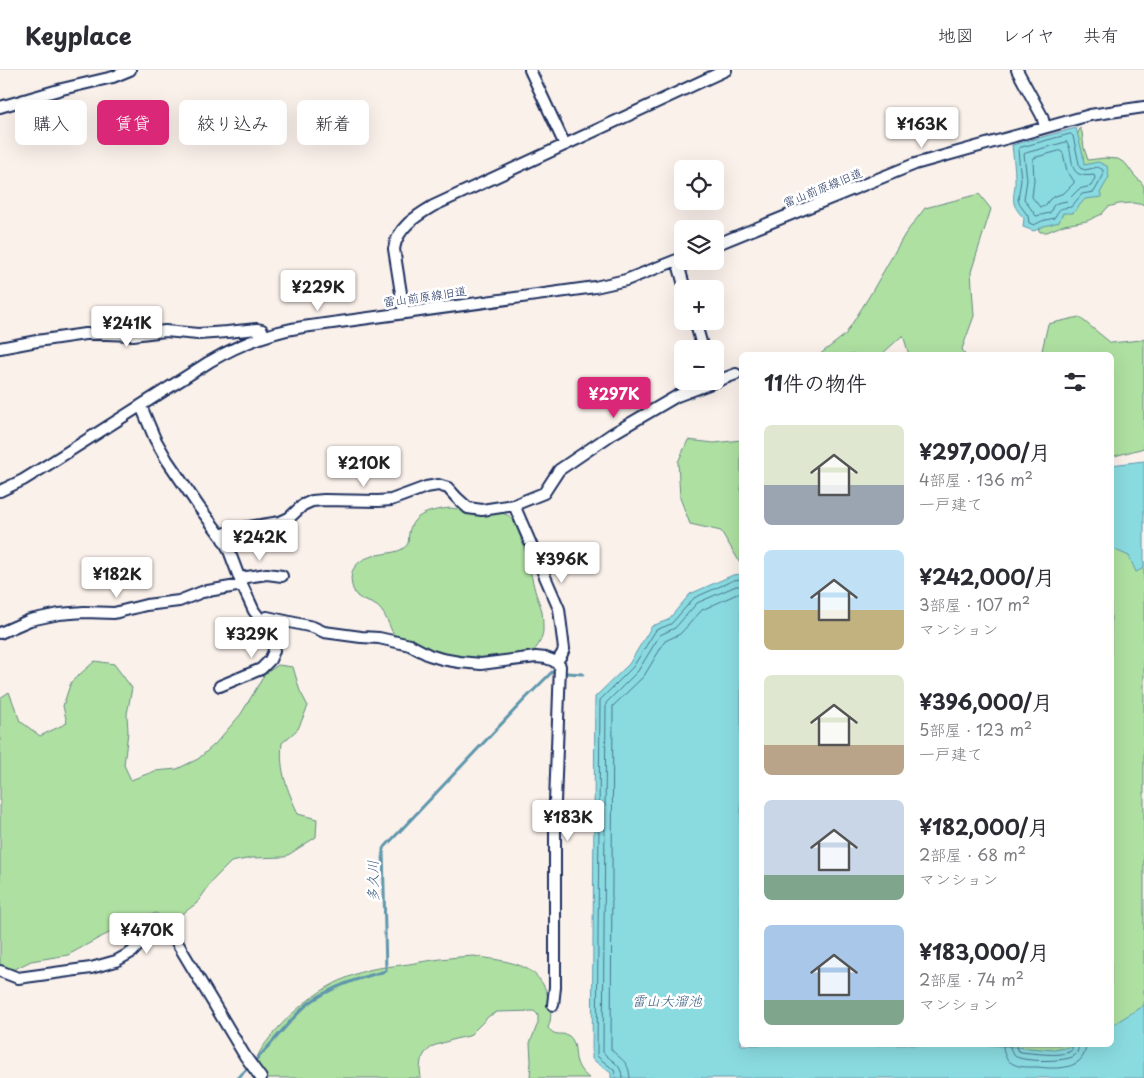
<!DOCTYPE html>
<html lang="ja">
<head>
<meta charset="utf-8">
<style>
  :root { --surface:#fff; --page:#f2f2f3; --text:#2b2b33; --muted:#7c7c81; --line:#e1e1e2; --accent:#db2777 }
  body { margin:0; font-family:"Playpen Sans","Klee One",sans-serif; background:var(--page); color:var(--text); height:100vh; display:flex; flex-direction:column; font-size:19px; white-space:nowrap }
  * { box-sizing:border-box; margin:0 }
  p { font-size:16px; color:var(--muted) }
  .icon { flex:none; width:28px; height:28px; fill:none; stroke:currentColor; stroke-width:2; stroke-linecap:round; stroke-linejoin:round }
  .map { position:relative; flex:1; overflow:hidden }
  .side { position:absolute; left:739px; top:282px; width:375px; height:695px; display:flex; flex-direction:column; background:var(--surface); border-radius:8px; box-shadow:0 5px 20px #0002 }
  .side>* { flex:none }
  .top-card { position:absolute; left:15px; top:30px; width:475px; height:45px; display:flex; gap:10px }
  .controls { position:absolute; left:674px; top:90px; display:grid; gap:10px }
  .controls a { display:grid; place-items:center; width:50px; height:50px; border-radius:8px; background:var(--surface); box-shadow:0 5px 20px #0002; font-size:25px }
  .price { position:absolute; translate:-50% -42px; padding:0 11px; border-radius:5px; background:#fff; color:#222; font-size:16px; line-height:32px; filter:drop-shadow(0 1px 2px #0008) }
  .price::after { content:''; position:absolute; left:50%; top:30px; width:15px; height:11px; margin-left:-8px; background:inherit; clip-path:polygon(0 0,100% 0,50% 100%) }
  .price.active { background:var(--accent); color:#fff }
  ul { padding:0; list-style:none }
  li { display:flex; align-items:center; gap:15px; height:125px; padding:0 25px }
  li span { display:grid; place-items:center; flex:none; width:140px; height:100px; border-radius:8px; color:#555 }
  li>.icon { margin-inline-start:auto }
  span .icon { width:60px; height:60px; fill:#fffc; stroke-width:1 }
  li b { font-size:21px }
  h2 { display:flex; justify-content:space-between; align-items:center; height:60px; padding:0 25px; font-size:21px }
  .pill { padding:0 18px; border-radius:8px; background:var(--surface); box-shadow:0 5px 20px #0002; font-size:18px; line-height:45px }
  .pill.active { background:var(--accent); color:#fff }
  header { display:flex; align-items:center; gap:30px; box-sizing:border-box; height:70px; padding:0 25px; background:var(--surface); border-bottom:1px solid var(--line) }
  header strong { font-size:24px }
  nav { display:flex; gap:28px; margin-inline-start:auto; font-size:18px }
  .map>svg:first-child { display:block }
</style>
</head>
<body>
<header>
<strong>Keyplace</strong>
<nav><a>地図</a><a>レイヤ</a><a>共有</a></nav>
</header>
<div class="map">
<svg width="1144" height="1008" viewBox="0 0 1144 1008">
  <rect width="100%" height="100%" fill="#fbf1eb"/>
  <filter id="ink" filterUnits="userSpaceOnUse"><feTurbulence type="fractalNoise" baseFrequency=".02" numOctaves="2"/><feDisplacementMap in="SourceGraphic" scale="10" xChannelSelector="R" yChannelSelector="G"/><feConvolveMatrix kernelMatrix="1 2 1 2 8 2 1 2 1" color-interpolation-filters="sRGB"/></filter>
  <g filter="url(#ink)">
    <path fill="#aee0a1" stroke="#648880" d="M1080,58l2,4 2,16 4,12 16,-2 14,1 8,5 8,11 8,8 2,4v18l-11,-2 -14,1 -11,3 -6,7 -15,7 -23,4 -17,7h-7l-3,-5 20,-8 9,-8 17,-41 -8,-29z
      M979,124l12,15 -20,63 3,44 -12,33 3,6h-56l-6,-20 -22,20h-62l26,-20 25,-40 35,-61 20,-26z
      M1079,247l32,26 30,-3 3,-2v110l-33,9v-102h-70l7,-31z
      M688,370l26,3 27,-3v122l-2,-1 -18,-30 -31,-7 -10,-26 -2,-36z
      M450,438c12,2 52,2 59,8 13,10 22,62 27,78 2,6 5,12 6,18 1,6 1,13 1,19 -1,9 -7,21 -16,24 -2,1 -5,1 -8,1 -17,2 -35,3 -52,5 -8,1 -15,2 -23,2 -12,1 -36,-9 -44,-18 -10,-12 -11,-29 -23,-39 -6,-4 -15,-5 -20,-10 -6,-7 -8,-21 -3,-28 12,-18 40,-11 51,-21 5,-4 3,-9 4,-14 3,-20 24,-23 41,-25z
      M1111,469l33,22v454l-33,19z
      M95,591l19,3 18,24 -5,26 1,18 -4,33 7,15 24,-9 22,-2 21,-10 17,-15 26,-30 24,-40 13,-9 15,2 7,24 8,15 -10,23 -16,14c-3,28 5,45 16,71l19,5 -1,18 -31,20 -33,1 -21,4 -18,18 -16,23 -27,20 -14,-10 -28,11 -29,14 -31,17 -37,6 -20,10 -11,-4v-269l9,-6 11,29 20,15 27,-13 -4,-17 8,-24z
      M474,886c32,6 67,5 75,45 2,10 3,17 -1,27 2,2 4,4 6,5 5,2 11,0 15,3 8,6 5,18 8,26 2,7 7,12 12,16h-59l1,-17 -1,-18 8,-20v-8l-4,-4 -37,1 -8,4 -20,20 -14,3 -22,7 -8,7 -4,7 -1,9 1,9h-167c-2,-18 8,-31 19,-44 25,-30 57,-53 95,-64 13,-3 27,-4 41,-6 22,-4 43,-7 65,-8z
      M939,975h154l-13,7z"/>
    <path fill="#8adbe0" stroke="#5e96ac" d="M1076,58l7,27 1,10 14,-3 9,4 2,11 -9,16 2,4 -17,2 -12,14h-10l-4,9 -15,4 -10,5 -11,-4 1,-9c-17,-17 -8,-21 -9,-40 0,-11 -2,-22 -3,-33z
      M1144,391v107l-8,4 -7,-16 -18,-8v-83z
      M741,504v471h246l68,5 24,-5h32v-19l33,-21v73h-533v-5l-19,-14 3,-362 34,-33 23,-38 16,-6 22,-26 43,-19z"/>
    <g fill="none" stroke-linecap="round" stroke-linejoin="round">
      <path stroke="#477492" stroke-width="1" d="M1071,64l2,2 7,32 5,2 13,-3 5,3v6l-9,16 -12,2 -11,13c-14,2 -10,1 -17,11l-12,3 -8,4 -5,-2 -1,-7 -8,-11 -2,-5 3,-20 -3,-30 1,-2z
        M1067,72c9,17 -2,37 27,33l1,3 -4,8 -12,3 -12,12 -10,2 -4,3 -3,7 -14,3 -12,-17 3,-19 -3,-26 2,-1z
        M1060,81l3,2 4,18 7,10v2l-10,10 -11,4 -4,3 -4,6 -5,1 -8,-10 2,-17 -1,-20 1,-2z
        M1003,975c0,7 2,13 7,17 8,6 18,5 27,5 19,2 48,4 49,-22
        M1010,975c0,4 1,8 5,11 7,6 51,6 59,0 4,-3 4,-7 5,-11
        M1016,975l1,5 4,2c11,1 39,5 48,0 4,-2 3,-4 3,-7
        M616,1008l-2,-8 -16,-13 -1,-2 3,-355 33,-33 23,-37 15,-6 23,-26 40,-18 7,-1
        M622,1008c0,-15 -11,-16 -19,-26l3,-349 32,-32 22,-36 15,-7 22,-25 39,-17h5
        M630,1008c-1,-18 -10,-18 -19,-29l2,-343 31,-30 21,-35 15,-7 22,-24 35,-16 4,-1"/>
      <path stroke="#5e96ac" stroke-width="3" d="M238,1008c10,-10 20,-20 29,-30 14,-15 26,-32 42,-45 24,-17 50,-25 77,-32l-3,-122 142,-150 27,-27 31,2"/>
      <g stroke="#1b2f5e" stroke-width="14">
        <path id="minor" d="M530,0l35,75
          M1017,0l25,46 3,11
          M0,37l62,-18 51,-12 17,-7
          M715,175l200,-81 175,-49 54,-8
          M677,190l8,29
          M404,242l-10,-63c3,-21 22,-33 39,-43l293,-136
          M695,251l8,28
          M0,278l37,-7 48,-7h21l27,1 32,-4 33,3 29,-2 30,-3 5,1 2,6
          M141,336l14,33 12,21 32,47 22,29 7,12 14,37 12,26 8,10 11,20 1,10 -4,9 -9,9 -41,17
          M0,421l23,-11 26,-16 160,-102c29,-17 60,-30 94,-35l292,-40 31,-7 56,-22
          M514,435l45,104 5,40 -2,5 -6,9
          M221,466l5,-3 17,-5 37,-6 9,-4 14,-13 9,-4 12,-1 54,1 13,-1 35,-13 12,-2 10,3 9,10 11,10 14,2 32,-5 30,-12 15,-23 53,-36 65,-38 59,-22
          M240,508l27,-4 15,2
          M262,551l5,-4 46,10 11,5 37,5 18,1 31,7 19,10 13,4 17,3 22,2 55,-7 10,1 8,3 6,5 -5,136v185l-2,18
          M0,563l30,-13 29,-6 25,-2 30,1 32,-8 33,-4 23,-9 40,-7
          M0,901l18,7 73,-10 25,-7 16,-9 23,-24 11,1 9,10 70,117 16,22"/>
      </g>
      <use href="#minor" stroke="#fff" stroke-width="10"/>
    </g>
  </g>
  <g text-anchor="middle" stroke-width="5" stroke-linejoin="round" paint-order="stroke">
    <g font-size="12" fill="#1b2f5e" stroke="#fff">
      <text transform="translate(823 118) rotate(-22)" y="4">雷山前原線旧道</text>
      <text transform="translate(425 227) rotate(-8)" y="4">雷山前原線旧道</text>
    </g>
    <g font-size="14" font-style="italic" fill="#375a7e" stroke="#fff">
      <text transform="translate(373 811) rotate(-91)" y="5">多久川</text>
      <text x="667" y="936">雷山大溜池</text>
    </g>
  </g>
</svg>
<div class="controls">
<a><svg class="icon" aria-label="locate" viewBox="0 0 24 24"><circle cx="12" cy="12" r="6"/><path d="M12 2v4M12 18v4M2 12h4M18 12h4"/></svg></a>
<a><svg class="icon" aria-label="layers" viewBox="0 0 24 24"><path d="M12 4l9 5-9 5-9-5zM3 14l9 5 9-5"/></svg></a>
<a>+</a>
<a>−</a>
</div>
<b class="price" style="left:922px;top:79px">¥163K</b>
<b class="price" style="left:318px;top:242px">¥229K</b>
<b class="price" style="left:127px;top:278px">¥241K</b>
<b class="price active" style="left:614px;top:349px">¥297K</b>
<b class="price" style="left:364px;top:418px">¥210K</b>
<b class="price" style="left:260px;top:492px">¥242K</b>
<b class="price" style="left:562px;top:514px">¥396K</b>
<b class="price" style="left:117px;top:529px">¥182K</b>
<b class="price" style="left:252px;top:589px">¥329K</b>
<b class="price" style="left:568px;top:772px">¥183K</b>
<b class="price" style="left:147px;top:885px">¥470K</b>
<div class="top-card">
<a class="pill">購入</a>
<a class="pill active">賃貸</a>
<a class="pill">絞り込み</a>
<a class="pill">新着</a>
</div>
<section class="side">
<h2>11件の物件<svg class="icon" aria-label="filters" viewBox="0 0 24 24"><path d="M4 7h16M4 17h16"/><circle cx="9" cy="7" r="2"/><circle cx="15" cy="17" r="2"/></svg></h2>
<ul>
<li><span style="background:linear-gradient(#dfe7d0 60%,#9aa5b1 0)"><svg class="icon" aria-label="home" viewBox="0 0 24 24"><path d="M3 11l9-7 9 7M6 9v11h12V9"/></svg></span><div><b>¥297,000/月</b><p>4部屋 · 136 m²</p><p>一戸建て</p></div></li>
<li><span style="background:linear-gradient(#bfe0f5 60%,#c2b280 0)"><svg class="icon" aria-label="home" viewBox="0 0 24 24"><path d="M3 11l9-7 9 7M6 9v11h12V9"/></svg></span><div><b>¥242,000/月</b><p>3部屋 · 107 m²</p><p>マンション</p></div></li>
<li><span style="background:linear-gradient(#dfe7d0 70%,#b9a48a 0)"><svg class="icon" aria-label="home" viewBox="0 0 24 24"><path d="M3 11l9-7 9 7M6 9v11h12V9"/></svg></span><div><b>¥396,000/月</b><p>5部屋 · 123 m²</p><p>一戸建て</p></div></li>
<li><span style="background:linear-gradient(#c9d6e8 75%,#7fa58c 0)"><svg class="icon" aria-label="home" viewBox="0 0 24 24"><path d="M3 11l9-7 9 7M6 9v11h12V9"/></svg></span><div><b>¥182,000/月</b><p>2部屋 · 68 m²</p><p>マンション</p></div></li>
<li><span style="background:linear-gradient(#a9c7e8 75%,#7fa58c 0)"><svg class="icon" aria-label="home" viewBox="0 0 24 24"><path d="M3 11l9-7 9 7M6 9v11h12V9"/></svg></span><div><b>¥183,000/月</b><p>2部屋 · 74 m²</p><p>マンション</p></div></li>
</ul>
</section>
</div>
</body>
</html>
